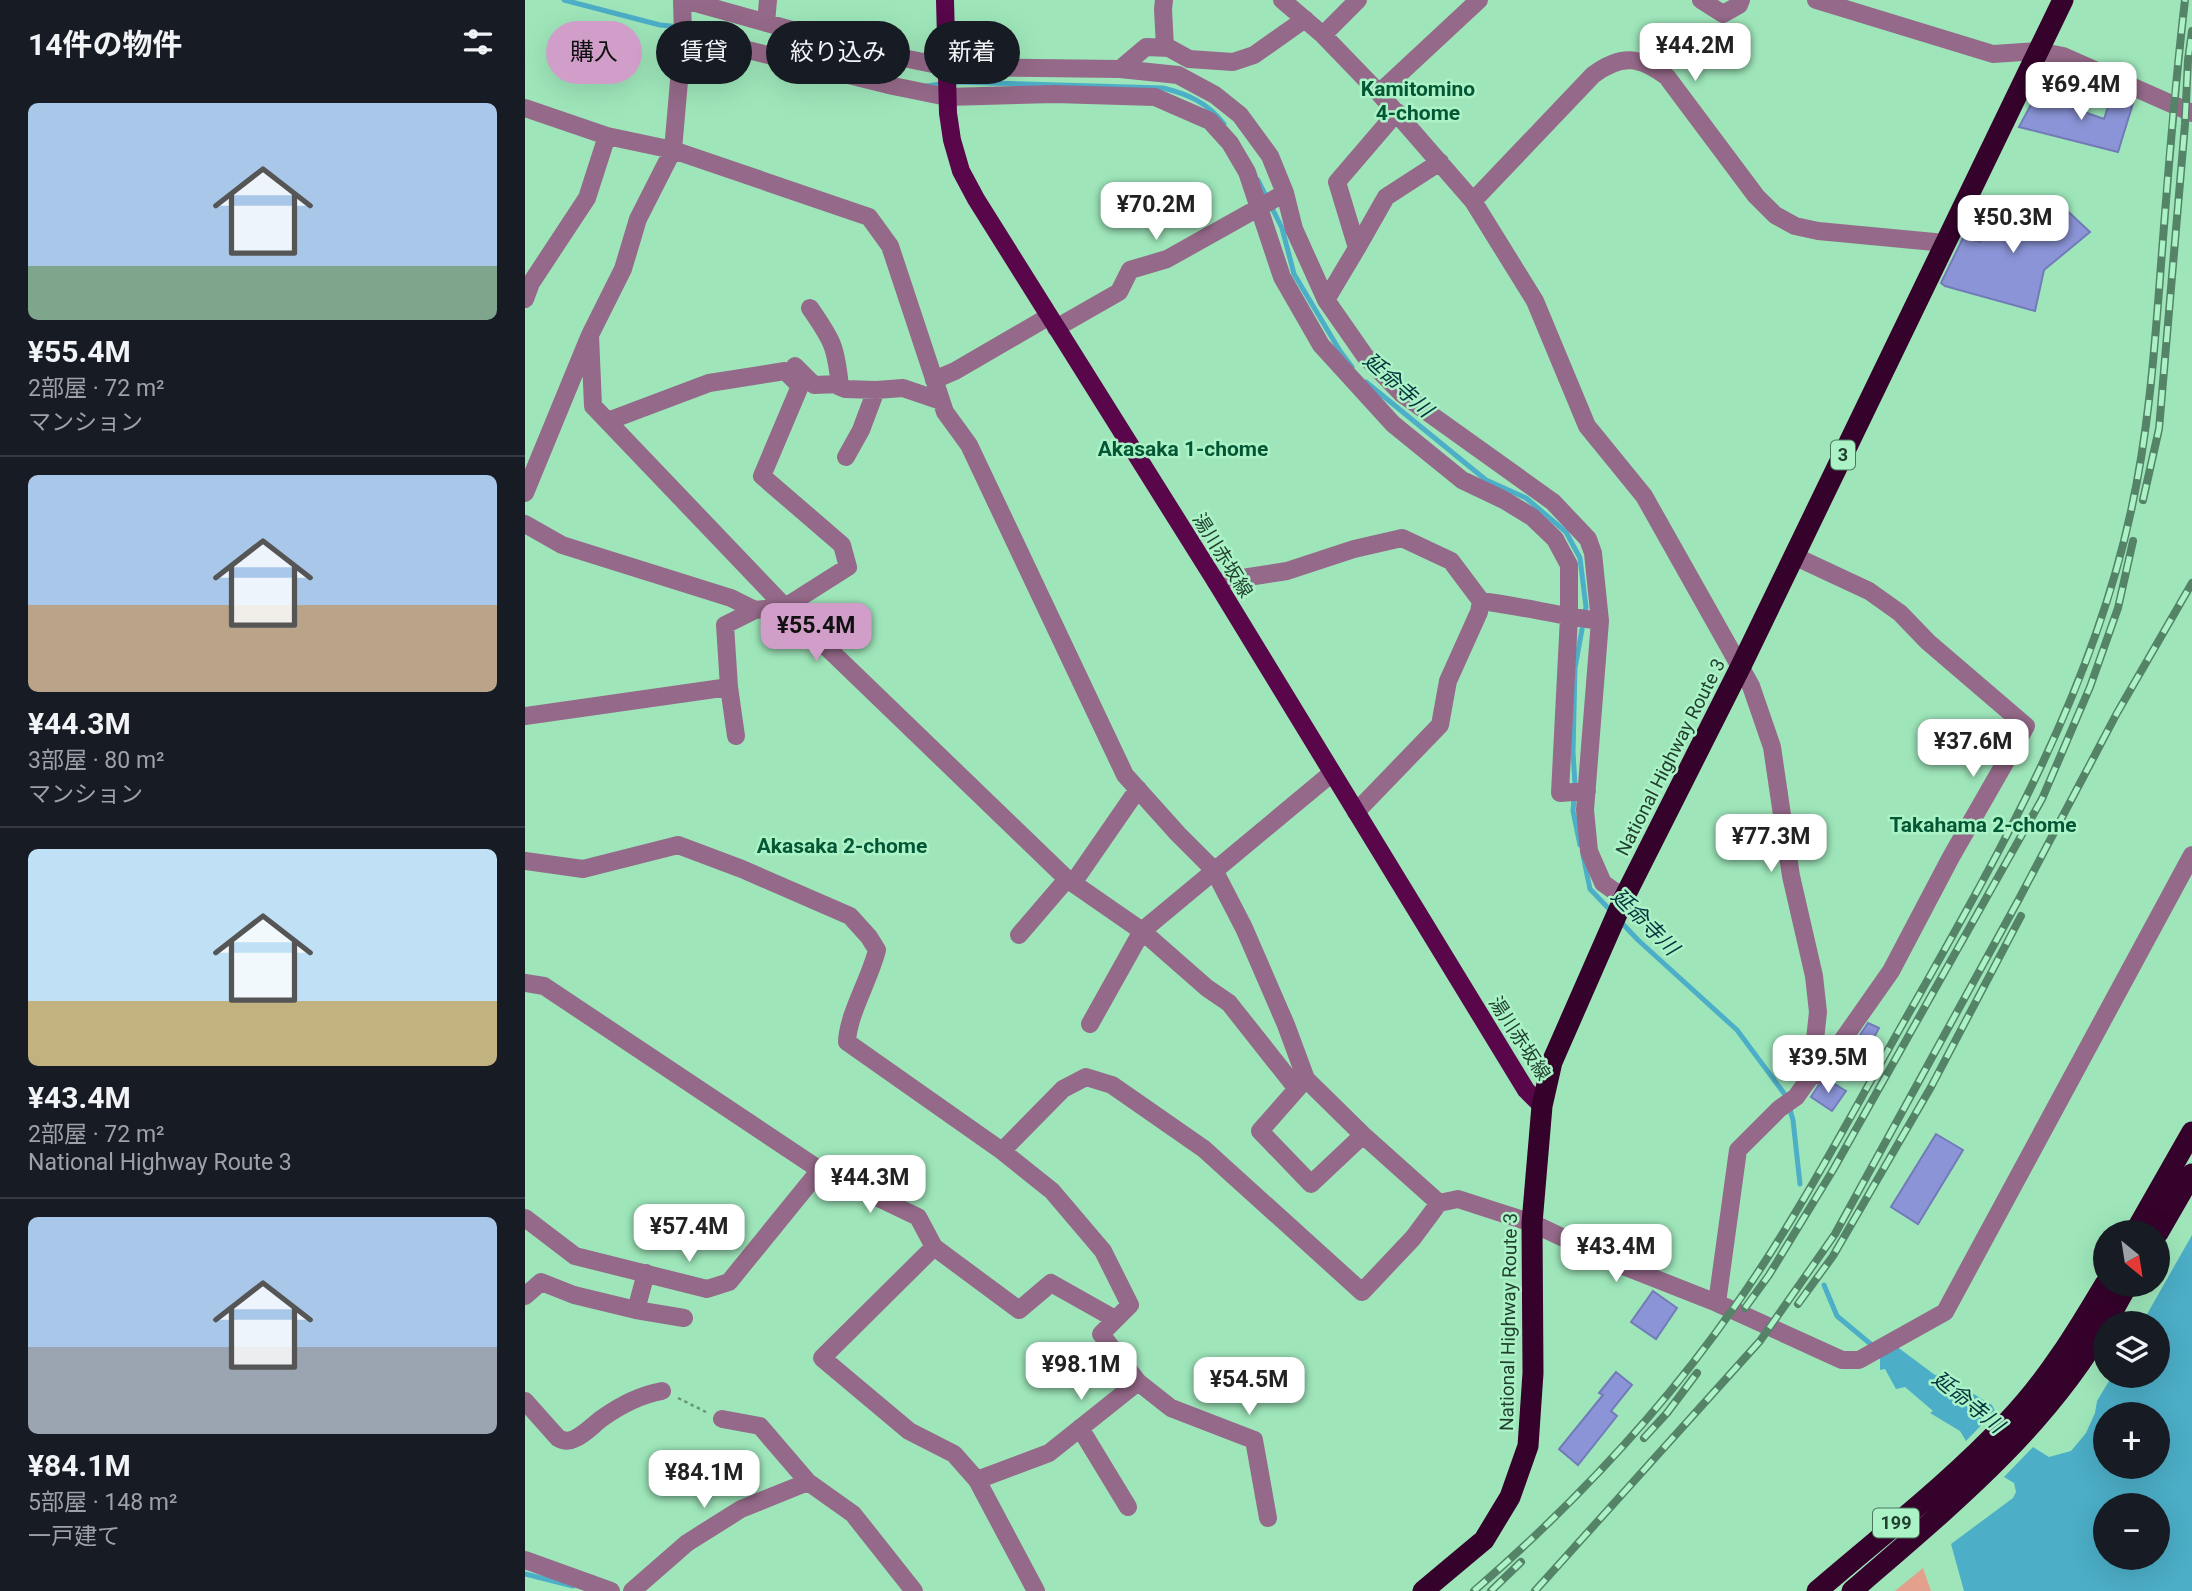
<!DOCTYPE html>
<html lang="ja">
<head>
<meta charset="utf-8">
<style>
  :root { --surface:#171b24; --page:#20242c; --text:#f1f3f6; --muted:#9ea1a6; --line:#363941; --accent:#d19ec9 }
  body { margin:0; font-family:Roboto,"Noto Sans JP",sans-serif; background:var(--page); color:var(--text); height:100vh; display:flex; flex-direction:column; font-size:26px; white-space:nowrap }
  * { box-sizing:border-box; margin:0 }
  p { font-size:23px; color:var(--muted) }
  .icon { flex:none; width:38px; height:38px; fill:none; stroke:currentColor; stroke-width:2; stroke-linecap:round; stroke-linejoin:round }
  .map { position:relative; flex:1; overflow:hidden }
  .side { display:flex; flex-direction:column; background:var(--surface); width:525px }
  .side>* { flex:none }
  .hud { position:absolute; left:21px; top:21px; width:665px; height:63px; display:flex; gap:14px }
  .needle { width:46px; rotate:150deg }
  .fabs { position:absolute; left:1568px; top:1220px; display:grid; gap:14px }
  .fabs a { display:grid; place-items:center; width:77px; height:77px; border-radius:50%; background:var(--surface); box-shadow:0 7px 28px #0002; font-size:35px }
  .price { position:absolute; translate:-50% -60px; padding:0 16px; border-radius:14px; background:#fff; color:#222; font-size:23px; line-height:46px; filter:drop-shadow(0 2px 4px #0008) }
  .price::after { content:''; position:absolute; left:50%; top:42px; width:21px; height:16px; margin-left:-10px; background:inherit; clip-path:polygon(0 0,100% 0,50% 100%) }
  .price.selected { background:var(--accent); color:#111 }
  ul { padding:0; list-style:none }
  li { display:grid; align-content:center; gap:14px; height:371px; padding:0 28px }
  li+li { border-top:2px solid var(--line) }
  li span { display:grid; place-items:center; height:217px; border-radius:10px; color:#555 }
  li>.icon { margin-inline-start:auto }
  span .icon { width:126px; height:126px; fill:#fffc; stroke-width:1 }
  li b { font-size:30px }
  h2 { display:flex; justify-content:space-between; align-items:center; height:84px; padding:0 28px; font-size:30px }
  .chip { padding:0 24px; border-radius:32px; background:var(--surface); box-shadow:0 7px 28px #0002; font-size:24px; line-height:63px }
  .chip.selected { background:var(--accent); color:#111 }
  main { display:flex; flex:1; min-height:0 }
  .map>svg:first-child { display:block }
</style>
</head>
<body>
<main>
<section class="side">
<h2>14件の物件<svg class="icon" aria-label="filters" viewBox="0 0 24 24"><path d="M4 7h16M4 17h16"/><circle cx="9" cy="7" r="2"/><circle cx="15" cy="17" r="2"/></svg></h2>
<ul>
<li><span style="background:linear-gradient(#a9c7e8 75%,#7fa58c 0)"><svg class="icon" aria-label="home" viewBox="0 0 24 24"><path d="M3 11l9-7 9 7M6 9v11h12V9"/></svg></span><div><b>¥55.4M</b><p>2部屋 · 72 m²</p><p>マンション</p></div></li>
<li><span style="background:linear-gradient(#a9c7e8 60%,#b9a48a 0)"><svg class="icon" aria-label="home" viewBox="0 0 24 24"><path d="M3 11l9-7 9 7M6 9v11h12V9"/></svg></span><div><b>¥44.3M</b><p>3部屋 · 80 m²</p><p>マンション</p></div></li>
<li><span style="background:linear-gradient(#bfe0f5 70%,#c2b280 0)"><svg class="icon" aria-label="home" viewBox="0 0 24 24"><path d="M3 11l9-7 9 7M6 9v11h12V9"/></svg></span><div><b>¥43.4M</b><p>2部屋 · 72 m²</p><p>National Highway Route 3</p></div></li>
<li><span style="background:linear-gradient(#a9c7e8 60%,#9aa5b1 0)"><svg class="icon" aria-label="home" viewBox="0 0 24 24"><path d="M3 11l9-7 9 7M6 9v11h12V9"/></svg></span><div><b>¥84.1M</b><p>5部屋 · 148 m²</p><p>一戸建て</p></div></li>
</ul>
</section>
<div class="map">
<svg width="1667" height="1591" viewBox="0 0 1667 1591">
  <rect width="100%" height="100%" fill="#9ee6ba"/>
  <path fill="#e3a08c" d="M1398,1568l8,23h-36z"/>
  <path fill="#4caec7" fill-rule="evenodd" d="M1667,1235v356h-228l-13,-47 62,-46 3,-6 -2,-9 -10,-6 29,-30 16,10 22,-6 15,-18 9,-20 2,-12 15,-25h46v-53h-16zM1580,1414h53v52h-53zM1580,1505h53v53h-53z
    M1371,1346l39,29 5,-1 52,31 3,6 -29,30 -6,-10 -30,-18 3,-2 -28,-24 -9,2 -11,-20 -5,1v-14z"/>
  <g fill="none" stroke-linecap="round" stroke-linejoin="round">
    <path stroke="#4caec7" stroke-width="5" d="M39,0l96,25 20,2
      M165,28l31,6
      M402,86l28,-4 208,6c25,6 45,15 61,36
      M733,180l24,48 12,46 46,77 12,16
      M841,382l120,98 40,18 40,34 14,26 6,49 -11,61 -2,84 2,33 -2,26 7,34
      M1058,855l7,34 22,23
      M1094,920l19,20 99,90 49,66 7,24 7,64
      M1299,1285l13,31 36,30
      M0,1574l48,12"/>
  </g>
  <path fill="#8b94d6" stroke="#727bb8" stroke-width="2" d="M1588,91l21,9 -16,52 -99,-25 17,-32 68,24z
    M1473,201l34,19 29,-15 29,27 -46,38 -9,41 -90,-25 -4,-3 23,-47 16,6z
    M1343,1023l11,5 -10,19 -13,-6z
    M1303,1080l18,11 -14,20 -21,-14 7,-11z
    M1411,1134l27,16 -45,74 -27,-17z
    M1128,1291l24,17 -21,31 -25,-17z
    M1091,1372l16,13 -21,26 6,5 -39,49 -19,-16 44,-54 -4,-2z"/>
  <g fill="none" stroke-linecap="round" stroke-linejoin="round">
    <path stroke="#639778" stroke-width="2.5" stroke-dasharray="3.5 3.5" stroke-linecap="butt" d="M153,1398l28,14"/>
    <path stroke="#956989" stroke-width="18" d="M160,0l175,49 87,18 173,2 58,6 37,20 25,20 30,41 15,37 9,36 32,71 39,56 37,38 151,108 35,37 5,14 7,68 -15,189 4,41 14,32 21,15
      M639,0l-1,9 2,39
      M757,0l41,35 56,58 94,108 62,100 52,125 57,70 107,190 21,61 19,129 23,100 4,36 -7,64 -15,21 -17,12 -41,41 -21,153
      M1176,0l22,14 16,-9 2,-5
      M1291,0l177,54 45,-3 25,5 129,57
      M241,23l2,-23
      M158,35l9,1 201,50 54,11 107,-3 101,3 55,24 20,22 17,29 35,105 39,68 72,79 69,56 42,20 28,17 23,22 14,26v52l-9,176 27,-2
      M798,35l35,-35
      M595,69l26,-22 23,1 20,11 44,3 21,-7 51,-36
      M854,93l100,-93
      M0,108l82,28 66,14 196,67 21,29 55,166 24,33 156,330 53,59 36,36 30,58 42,97 20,54 57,56 76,68
      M948,201l120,-126c28,-21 47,-19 74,2l89,119 19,19 20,11 23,5 127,12
      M832,248l29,-51 54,-35
      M0,299l6,-16 56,-85 20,-62
      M801,300l31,-52 -20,-66 60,-70
      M285,308c23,33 26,39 30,79l5,2 31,1 -15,40 -15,27
      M531,328l63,-36 11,-22 37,-11 118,-66
      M65,335l3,71 192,201 282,272 75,52 65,57 22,15 68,86
      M270,366l19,19 26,-1
      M409,380l21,-9 93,-54
      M351,390l27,-2 38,13
      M83,421l101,-38 76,-12 15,15 -38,90 80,69 6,22 -63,40 -30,3 -30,15 4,62 7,49
      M0,493l65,-158 33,-66 15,-50 35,-69 10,-115 -1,-35
      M0,524l37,21 169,53 24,12
      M1269,556l75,35 31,22 28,29 98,84 -75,131 -60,114 -73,104 -7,1
      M691,582l71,-11 67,-22 48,-11 49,23 30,40 -2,11 -31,69 -8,44 -84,87
      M956,601c40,5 79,15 119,20
      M0,716l204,-29
      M0,861l58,8 95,-24 64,24 108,47 19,21 8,13c-7,29 -29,64 -30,92l155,109 50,40 51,60 27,54 -29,29 37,48 -89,71 -72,27
      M548,883l65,-94
      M494,935l48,-56
      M0,983l19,3 276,184 98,47 16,30 85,63 32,-27 64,36
      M565,1024l52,-93 190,-158
      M778,1082l-43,49 51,53 52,-49
      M477,1151l61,-62 23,-12 26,8 92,64 158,143 51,-54 26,-35 19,-4 74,24 91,43 94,37 125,57h17l86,-48 247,-457
      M0,1218l50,38 132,33 22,-7 91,-112
      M409,1247l-112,111 87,73 45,23 23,26 59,111
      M0,1296l16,-14 33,13 62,15 10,-37
      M111,1310l48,8
      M613,1382l33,26 83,32 14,78
      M0,1401l33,37c5,3 10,4 16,1 10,-4 18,-13 27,-20 18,-13 39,-24 61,-28
      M197,1419l38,7 48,56 45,32 61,77
      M555,1428l48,79
      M0,1560l86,31
      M107,1591l55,-48 54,-34 67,-27"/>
    <path stroke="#59064b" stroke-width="18" d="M420,0l3,113 4,27 9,31 15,28 240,383 310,508 16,16"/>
    <path stroke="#35022b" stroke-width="21" d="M1610,1232l57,-100
      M1633,1233l34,-59
      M1581,1323l22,-39
      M898,1591l61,-51 26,-43 18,-51 5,-73 -1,-150 10,-117 10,-44 72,-164 116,-230 323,-668
      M1292,1591c65,-56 134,-109 192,-171 39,-41 68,-89 96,-136
      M1327,1591c92,-80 191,-159 253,-267"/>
    <g stroke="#548367" stroke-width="8">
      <path id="rail" d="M1618,500l16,-71 26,-305 3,-64 4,-29
        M1273,1304l35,-48 98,-169 90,-171
        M1220,1308l24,-33 64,-105 209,-371 48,-112 28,-79 15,-67
        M1119,1438l23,-25 30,-40
        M949,1591c97,-84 187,-179 261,-285 67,-95 121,-201 179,-302 89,-157 179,-316 217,-493 17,-77 23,-155 29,-233 7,-93 14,-185 25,-278
        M966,1591l30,-29
        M1010,1591l225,-250 75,-107 184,-335 98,-186 75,-130"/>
    </g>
    <use href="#rail" stroke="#abf3c7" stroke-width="5" stroke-dasharray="16" stroke-linecap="butt"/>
  </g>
  <g text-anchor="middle" stroke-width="5" stroke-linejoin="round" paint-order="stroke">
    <g fill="#abf3c7" stroke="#4b765d" stroke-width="2">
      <rect x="1306" y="440.5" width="24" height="29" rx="5"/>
      <rect x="1348" y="1508.5" width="46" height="29" rx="5"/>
    </g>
    <g font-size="18" font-weight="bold" fill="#22402f">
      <text x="1318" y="461">3</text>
      <text x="1371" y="1529">199</text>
    </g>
    <g font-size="19" fill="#22402f" stroke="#abf3c7">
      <text transform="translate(698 555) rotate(58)" y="7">湯川赤坂線</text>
      <text transform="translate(1145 757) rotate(-63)" y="7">National Highway Route 3</text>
      <text transform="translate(995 1038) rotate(57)" y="7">湯川赤坂線</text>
      <text transform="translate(983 1322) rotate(-89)" y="7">National Highway Route 3</text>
    </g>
    <g font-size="21" font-weight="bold" fill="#045734" stroke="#abf3c7">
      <text x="893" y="96">Kamitomino<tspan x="893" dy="24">4-chome</tspan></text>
      <text x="658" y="456">Akasaka 1-chome</text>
      <text x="1458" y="832">Takahama 2-chome</text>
      <text x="317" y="853">Akasaka 2-chome</text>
    </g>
    <g font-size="21" font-style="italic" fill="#03333d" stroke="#abf3c7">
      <text transform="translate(873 385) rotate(42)" y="7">延命寺川</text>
      <text transform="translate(1120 922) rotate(45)" y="7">延命寺川</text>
      <text transform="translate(1443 1402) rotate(39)" y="7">延命寺川</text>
    </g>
  </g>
</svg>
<div class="fabs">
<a><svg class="needle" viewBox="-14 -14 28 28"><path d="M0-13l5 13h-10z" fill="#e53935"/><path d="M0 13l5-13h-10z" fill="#9ea1a6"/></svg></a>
<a><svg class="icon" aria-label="layers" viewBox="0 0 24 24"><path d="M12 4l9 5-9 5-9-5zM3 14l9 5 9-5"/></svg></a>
<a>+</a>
<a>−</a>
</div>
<b class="price" style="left:1170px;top:83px">¥44.2M</b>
<b class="price" style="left:1556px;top:122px">¥69.4M</b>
<b class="price" style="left:631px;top:242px">¥70.2M</b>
<b class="price" style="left:1488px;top:255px">¥50.3M</b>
<b class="price selected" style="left:291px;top:663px">¥55.4M</b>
<b class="price" style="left:1448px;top:779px">¥37.6M</b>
<b class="price" style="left:1246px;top:874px">¥77.3M</b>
<b class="price" style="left:1303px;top:1095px">¥39.5M</b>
<b class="price" style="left:345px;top:1215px">¥44.3M</b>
<b class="price" style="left:164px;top:1264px">¥57.4M</b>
<b class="price" style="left:1091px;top:1284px">¥43.4M</b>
<b class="price" style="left:556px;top:1402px">¥98.1M</b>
<b class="price" style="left:724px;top:1417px">¥54.5M</b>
<b class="price" style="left:179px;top:1510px">¥84.1M</b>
<div class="hud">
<a class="chip selected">購入</a>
<a class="chip">賃貸</a>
<a class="chip">絞り込み</a>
<a class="chip">新着</a>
</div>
</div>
</main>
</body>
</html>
